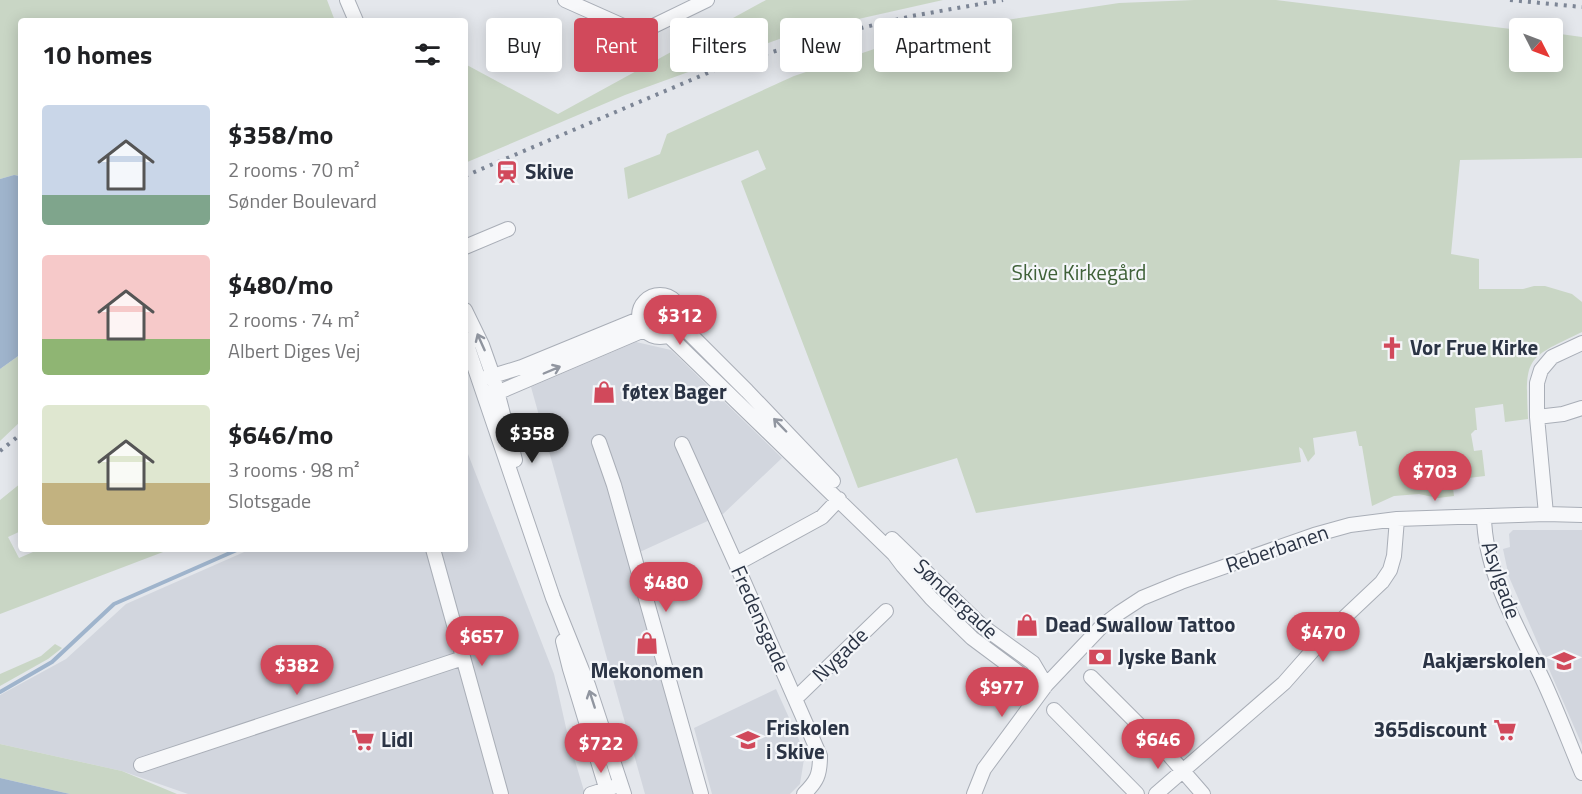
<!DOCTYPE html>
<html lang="en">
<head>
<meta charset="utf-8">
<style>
  :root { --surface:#fff; --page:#f6f6f6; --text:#202124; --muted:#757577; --accent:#d1495b }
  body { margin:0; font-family:"Titillium Web",sans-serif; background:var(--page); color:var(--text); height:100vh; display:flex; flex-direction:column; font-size:22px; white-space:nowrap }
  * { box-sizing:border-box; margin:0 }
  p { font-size:20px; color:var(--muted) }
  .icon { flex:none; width:33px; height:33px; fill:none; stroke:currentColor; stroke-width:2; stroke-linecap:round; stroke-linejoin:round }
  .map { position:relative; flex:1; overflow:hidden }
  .panel { position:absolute; left:18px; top:18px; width:450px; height:534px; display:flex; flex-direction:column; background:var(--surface); border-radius:6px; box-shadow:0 3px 15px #0003 }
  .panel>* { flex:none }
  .top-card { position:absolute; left:486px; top:18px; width:570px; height:54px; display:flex; gap:12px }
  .needle { width:39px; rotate:132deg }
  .buttons { position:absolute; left:1509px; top:18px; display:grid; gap:12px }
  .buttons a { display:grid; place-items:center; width:54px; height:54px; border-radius:6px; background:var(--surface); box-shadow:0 3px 15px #0003; font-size:30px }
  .price { position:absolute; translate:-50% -51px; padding:0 14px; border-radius:21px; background:var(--accent); color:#fff; font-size:20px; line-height:39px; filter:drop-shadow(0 2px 3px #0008) }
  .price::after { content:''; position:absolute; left:50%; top:36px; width:18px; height:14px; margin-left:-9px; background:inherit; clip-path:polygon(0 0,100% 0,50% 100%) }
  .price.selected { background:#222; color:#fff }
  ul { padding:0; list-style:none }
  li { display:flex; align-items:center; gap:18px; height:150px; padding:0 24px }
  li span { display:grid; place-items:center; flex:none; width:168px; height:120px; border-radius:6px; color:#555 }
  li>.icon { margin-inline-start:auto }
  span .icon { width:72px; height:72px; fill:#fffc; stroke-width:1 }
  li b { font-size:26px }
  h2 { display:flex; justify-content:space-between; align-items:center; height:72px; padding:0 24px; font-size:26px }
  .tag { padding:0 21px; border-radius:6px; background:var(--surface); box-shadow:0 3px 15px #0003; font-size:21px; line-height:54px }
  .tag.selected { background:var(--accent); color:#fff }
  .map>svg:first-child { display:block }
</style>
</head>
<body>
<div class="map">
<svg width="1582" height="794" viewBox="0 0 1582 794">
  <rect width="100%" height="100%" fill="#e4e7ec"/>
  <path fill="#d2d6de" d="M636,342l35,8 111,108 -59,56 -92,42 63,238h-49l-114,-407z
    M468,454l86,220 15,67 16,53h-397l-66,-23 -122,-27v-49l66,-36 60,-55 125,-55h214v-94z
    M1513,530h69v215l-73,-168 -6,-28 7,-2 -1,-13z
    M776,689l29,64 -5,31 -10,10h-78l-18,-66z"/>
  <path fill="#c9d6c5" d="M0,0h327l8,21h-314v154h-7l-14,4z
    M766,0h177l-147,33 -171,62 -160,68v-99l93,50z
    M1194,0h82l243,30 1,32h32l1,-29 29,4v121l-122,2 -9,94 28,5v30h44l11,-3h11l27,8 10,8v30c-56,27 -57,24 -54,87l-23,3 -2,-18 -28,4 2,22h-2l-4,4 3,17 8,-1 3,26 -33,4 2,16 -16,2 -19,-4 -25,2 -22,10 -10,-60h-3l-3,-15 -43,7 2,16 -7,8 -6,-13 -3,-2 2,15 -325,51 -19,-55 -99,30 -117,-307 25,-12 -8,-19 -130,49 -4,-31 36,-14 7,-20 127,-58 110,-37 89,-17 126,-19z
    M21,354v67l-21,20v-72z
    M21,483v48l-13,6 11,21 21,-9h131l-171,65v-114z
    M55,644l7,4 -14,11 -48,27v-12l41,-18z
    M0,744l122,27 55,23h-107l-70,-16z"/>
  <path fill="#9fb4cc" d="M14,175l7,1v178l-21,15v-190z
    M0,778l70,16h-70z"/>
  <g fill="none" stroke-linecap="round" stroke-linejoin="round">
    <path stroke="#9fb4cc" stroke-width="4" d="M0,692l52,-30 62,-58 125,-55"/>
    <g stroke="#a9aeb7" stroke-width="16">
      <path id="minor" d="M347,0l9,21
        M565,0l74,33 68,-33
        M465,247l43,-18
        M639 316a21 21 0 1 1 42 0a21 21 0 1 1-42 0Z
        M465,310l17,35 11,31 22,84
        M679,323l68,68 86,90
        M668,335l226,219 9,12 28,32 41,40 51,38 23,9
        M465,339l88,259 35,87 36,109
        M486,378l36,-11 117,-48
        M492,395l152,-65
        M1537,417l26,-3 19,-6
        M599,442l15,43 87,309
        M682,444l54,120 84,192c0,19 -3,25 -16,38
        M1546,514l-9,-97v-34l4,-13 11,-13 30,-14
        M1484,517c1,57 35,112 59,163 14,30 26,62 39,93
        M892,539l90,87 51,37 13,22
        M433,549l68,245
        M736,564l86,-47 17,-18
        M563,641l7,28 38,125
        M1091,677l78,78 34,39
        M795,699l91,-88
        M1054,710l83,84
        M141,765l322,-107
        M591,794l22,-7
        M974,794l10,-25 62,-84 56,-59 17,-13 23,-15 39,-16 133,-47 36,-10 47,-6 149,-5 36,1
        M1156,794l128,-111 45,-51 53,-50 8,-12 4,-14 3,-37"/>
    </g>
    <use href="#minor" stroke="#f7f8fa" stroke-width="14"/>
    <path stroke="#7d8696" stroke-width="4" stroke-dasharray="3 6" stroke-linecap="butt" d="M1510,0l72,7
      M465,176l259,-110 103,-30 85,-20 91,-16
      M0,451l21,-17"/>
  </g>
  <defs><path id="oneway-shaft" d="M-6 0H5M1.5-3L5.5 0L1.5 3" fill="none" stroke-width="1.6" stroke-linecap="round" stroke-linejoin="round" transform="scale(1.5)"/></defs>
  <g stroke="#9196a0">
    <use href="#oneway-shaft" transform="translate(481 342) rotate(-114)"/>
    <use href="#oneway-shaft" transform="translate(552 370) rotate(-23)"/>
    <use href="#oneway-shaft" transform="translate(780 425) rotate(-134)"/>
    <use href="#oneway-shaft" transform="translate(592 699) rotate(-108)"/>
  </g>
  <defs>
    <g id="station-bare" transform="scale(1.8)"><path d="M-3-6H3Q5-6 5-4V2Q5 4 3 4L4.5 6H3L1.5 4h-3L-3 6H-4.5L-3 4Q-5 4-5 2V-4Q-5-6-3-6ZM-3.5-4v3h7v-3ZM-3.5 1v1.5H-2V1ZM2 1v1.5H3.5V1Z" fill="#d1495b" stroke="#f4f6f9" stroke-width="2.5" paint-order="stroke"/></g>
    <g id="church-bare" transform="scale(1.8)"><path d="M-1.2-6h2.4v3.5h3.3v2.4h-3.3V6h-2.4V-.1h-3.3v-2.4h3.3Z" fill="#d1495b" stroke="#f4f6f9" stroke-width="2.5" paint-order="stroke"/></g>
    <g id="shop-bare" transform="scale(1.8)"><path d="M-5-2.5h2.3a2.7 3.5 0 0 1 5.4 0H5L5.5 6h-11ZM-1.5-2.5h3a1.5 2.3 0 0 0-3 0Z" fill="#d1495b" stroke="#f4f6f9" stroke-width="2.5" paint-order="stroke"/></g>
    <g id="bank-bare" transform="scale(1.8)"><path d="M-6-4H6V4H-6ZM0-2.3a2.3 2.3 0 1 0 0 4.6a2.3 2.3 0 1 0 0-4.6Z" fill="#d1495b" stroke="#f4f6f9" stroke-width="2.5" paint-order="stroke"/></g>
    <g id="school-bare" transform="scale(1.8)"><path d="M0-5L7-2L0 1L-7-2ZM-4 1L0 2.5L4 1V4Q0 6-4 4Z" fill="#d1495b" stroke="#f4f6f9" stroke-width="2.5" paint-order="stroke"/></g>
    <g id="supermarket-bare" transform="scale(1.8)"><path d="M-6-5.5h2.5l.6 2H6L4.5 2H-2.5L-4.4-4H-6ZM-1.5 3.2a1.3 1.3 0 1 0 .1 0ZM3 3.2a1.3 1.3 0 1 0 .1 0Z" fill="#d1495b" stroke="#f4f6f9" stroke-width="2.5" paint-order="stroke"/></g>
  </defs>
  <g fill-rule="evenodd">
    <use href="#station-bare" x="507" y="172"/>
    <use href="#church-bare" x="1392" y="348"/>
    <use href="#shop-bare" x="604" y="392"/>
    <use href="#shop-bare" x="1027" y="625"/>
    <use href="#shop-bare" x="647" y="643"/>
    <use href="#bank-bare" x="1100" y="657"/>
    <use href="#school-bare" x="1564" y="661"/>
    <use href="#supermarket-bare" x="1505" y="730"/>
    <use href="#supermarket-bare" x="363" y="740"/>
    <use href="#school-bare" x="748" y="740"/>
  </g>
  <g text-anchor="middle" stroke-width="4.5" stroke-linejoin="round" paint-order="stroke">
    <g font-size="21" font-weight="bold" fill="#2b3445" stroke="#f4f6f9" text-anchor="start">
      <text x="525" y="179">Skive</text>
      <text x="1410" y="355">Vor Frue Kirke</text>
      <text x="622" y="399">føtex Bager</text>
      <text x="1045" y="632">Dead Swallow Tattoo</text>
      <text x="1118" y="664">Jyske Bank</text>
      <text x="1546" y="668" text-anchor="end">Aakjærskolen</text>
      <text x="647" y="678" text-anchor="middle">Mekonomen</text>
      <text x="766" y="735">Friskolen<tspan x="766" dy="24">i Skive</tspan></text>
      <text x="1487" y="737" text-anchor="end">365discount</text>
      <text x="381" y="747">Lidl</text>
    </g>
    <g font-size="21" fill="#3f6138" stroke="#f4f6f9">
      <text x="1079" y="280">Skive Kirkegård</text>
    </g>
    <g font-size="21" fill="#2b3445" stroke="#f4f6f9">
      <text transform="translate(1277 549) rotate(-19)" y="7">Reberbanen</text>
      <text transform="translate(1501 580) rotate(71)" y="7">Asylgade</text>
      <text transform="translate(956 599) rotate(43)" y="7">Søndergade</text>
      <text transform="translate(760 619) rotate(66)" y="7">Fredensgade</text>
      <text transform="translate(840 655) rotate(-44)" y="7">Nygade</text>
    </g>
  </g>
</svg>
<div class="buttons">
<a><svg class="needle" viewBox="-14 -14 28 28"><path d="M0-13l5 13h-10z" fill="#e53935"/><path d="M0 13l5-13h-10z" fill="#757577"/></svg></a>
</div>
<b class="price" style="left:680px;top:346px">$312</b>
<b class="price selected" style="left:532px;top:464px">$358</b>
<b class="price" style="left:1435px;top:502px">$703</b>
<b class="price" style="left:666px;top:613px">$480</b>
<b class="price" style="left:1323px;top:663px">$470</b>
<b class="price" style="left:482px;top:667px">$657</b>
<b class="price" style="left:297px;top:696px">$382</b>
<b class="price" style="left:1002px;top:718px">$977</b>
<b class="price" style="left:1158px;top:770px">$646</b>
<b class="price" style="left:601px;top:774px">$722</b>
<div class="top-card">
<a class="tag">Buy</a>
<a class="tag selected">Rent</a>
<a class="tag">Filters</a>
<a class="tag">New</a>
<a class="tag">Apartment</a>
</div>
<section class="panel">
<h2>10 homes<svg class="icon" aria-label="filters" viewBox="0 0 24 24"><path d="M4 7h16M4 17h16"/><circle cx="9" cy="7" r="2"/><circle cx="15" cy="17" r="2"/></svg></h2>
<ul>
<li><span style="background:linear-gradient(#c9d6e8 75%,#7fa58c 0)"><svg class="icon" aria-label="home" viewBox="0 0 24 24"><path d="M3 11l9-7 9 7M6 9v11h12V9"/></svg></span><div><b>$358/mo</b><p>2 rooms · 70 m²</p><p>Sønder Boulevard</p></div></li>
<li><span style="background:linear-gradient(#f6c9c9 70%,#8fb573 0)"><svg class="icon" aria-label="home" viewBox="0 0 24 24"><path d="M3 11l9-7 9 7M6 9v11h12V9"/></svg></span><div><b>$480/mo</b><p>2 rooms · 74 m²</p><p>Albert Diges Vej</p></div></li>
<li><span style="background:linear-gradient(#dfe7d0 65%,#c2b280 0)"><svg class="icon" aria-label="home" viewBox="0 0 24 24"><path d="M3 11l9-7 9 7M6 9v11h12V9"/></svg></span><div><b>$646/mo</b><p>3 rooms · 98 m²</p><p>Slotsgade</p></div></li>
</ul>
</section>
</div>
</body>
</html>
